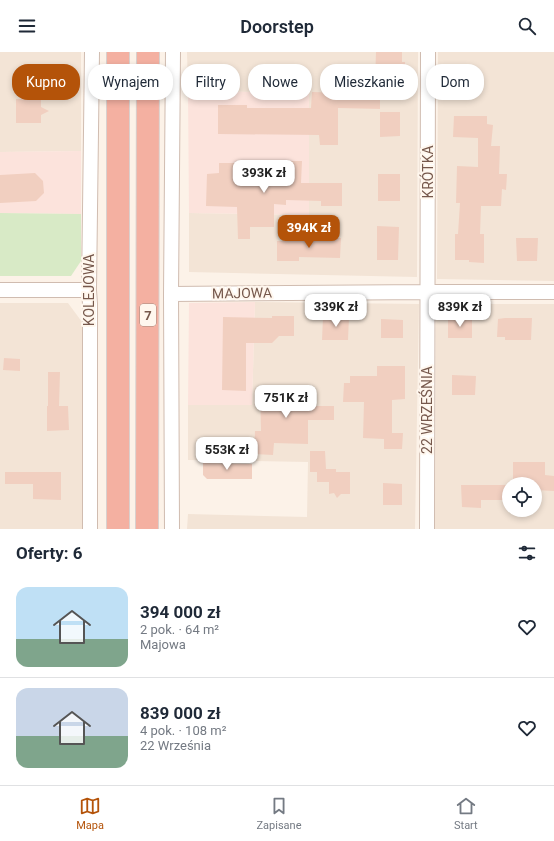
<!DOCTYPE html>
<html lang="pl">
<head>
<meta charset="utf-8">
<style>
  :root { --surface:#fff; --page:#f6f6f7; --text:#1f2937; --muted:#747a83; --line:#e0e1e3; --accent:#b45309 }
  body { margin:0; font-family:Roboto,sans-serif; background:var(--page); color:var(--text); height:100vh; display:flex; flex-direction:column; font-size:15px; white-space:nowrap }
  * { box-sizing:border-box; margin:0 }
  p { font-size:13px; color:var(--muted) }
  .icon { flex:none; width:22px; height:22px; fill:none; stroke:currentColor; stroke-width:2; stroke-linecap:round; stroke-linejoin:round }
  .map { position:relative; height:477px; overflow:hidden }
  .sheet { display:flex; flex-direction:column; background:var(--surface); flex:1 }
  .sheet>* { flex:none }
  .hud { position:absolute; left:12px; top:12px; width:530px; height:36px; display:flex; gap:8px }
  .controls { position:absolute; left:502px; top:425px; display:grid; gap:8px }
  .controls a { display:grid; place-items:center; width:40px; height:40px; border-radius:50%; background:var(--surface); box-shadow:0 2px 6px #0003; font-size:20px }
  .price { position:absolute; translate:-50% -34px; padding:0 9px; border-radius:8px; background:#fff; color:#222; font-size:13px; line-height:26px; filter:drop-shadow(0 1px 2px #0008) }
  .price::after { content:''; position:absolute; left:50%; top:24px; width:12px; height:9px; margin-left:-6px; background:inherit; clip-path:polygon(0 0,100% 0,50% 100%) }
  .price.selected { background:var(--accent); color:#fff }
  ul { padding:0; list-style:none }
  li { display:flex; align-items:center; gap:12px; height:100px; padding:0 16px }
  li+li { border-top:1px solid var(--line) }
  li span { display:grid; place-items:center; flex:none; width:112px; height:80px; border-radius:12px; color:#555 }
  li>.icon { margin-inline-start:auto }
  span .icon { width:48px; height:48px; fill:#fffc; stroke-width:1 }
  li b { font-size:17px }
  h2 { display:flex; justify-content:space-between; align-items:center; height:48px; padding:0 16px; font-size:17px }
  .tag { padding:0 14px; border-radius:16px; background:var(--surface); box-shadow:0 2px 6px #0003; font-size:14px; line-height:36px }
  .tag.selected { background:var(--accent); color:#fff }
  header { display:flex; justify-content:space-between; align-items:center; height:52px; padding:0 16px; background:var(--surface); font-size:18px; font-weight:600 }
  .tabs { display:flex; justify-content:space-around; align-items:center; height:56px; border-top:1px solid var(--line); background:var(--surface); font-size:11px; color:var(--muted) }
  .tabs a { display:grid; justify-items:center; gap:2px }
  .tabs .selected { color:var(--accent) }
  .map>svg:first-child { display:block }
</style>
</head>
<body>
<header><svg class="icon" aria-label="menu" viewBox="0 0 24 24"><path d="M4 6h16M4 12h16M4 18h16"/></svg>Doorstep<svg class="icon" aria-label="search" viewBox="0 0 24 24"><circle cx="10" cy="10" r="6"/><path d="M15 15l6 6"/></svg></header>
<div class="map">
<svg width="554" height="477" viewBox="0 0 554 477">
  <rect width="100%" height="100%" fill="#fcf2e8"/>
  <path fill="#f3e4d6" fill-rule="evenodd" d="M0,0h81v99l-81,1z
    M187,0h231l-1,225 -228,-5v-59l120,2v-122l-121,-2z
    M438,0h116v229l-117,-2z
    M255,250l164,2 -4,225h-228l1,-15 119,3 1,-55 -120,-2v-55h64z
    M0,251h68l14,19v207h-82z
    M436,252h118v225h-119zM509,432h26v26h-26z"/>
  <path fill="#fce3dc" d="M188,39l121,2v122l-120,-2z
    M81,99v63l-81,-1v-61z
    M255,250l-3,103h-64l1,-102z"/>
  <path fill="#d8eac6" d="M0,161l81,1v47l-10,15h-71z"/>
  <path fill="#f1cfc0" d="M376,0h26v10h3v22h-30z
    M312,40l68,2v15l-42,-1v37h-18l-1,-10 -101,-1v-29h29v3h64z
    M16,47h25v8l8,4 -8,4v8h-25z
    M380,60h20v24l-20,1z
    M454,64h33v8l6,1 -2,21h9l-1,28h8l-1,16 -4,-1 -1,17h-20l-1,28h4v29l-15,-1v-2h-14v-26h3l2,-31h-4l1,-37 21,1v-29l-25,-1z
    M286,109h16l-1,22h41v23h-21v-5l-35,-1v5l-12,-1v23h-24v12h-12l-1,-32 -31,-1 1,-32 12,-1v-10h21v8h13v4l32,1z
    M35,121l8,8 1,12 -8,8 -36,2v-28z
    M378,122h22v27h-22z
    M377,174l22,1 -1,33h-21z
    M319,185l22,1 -1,20 -41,-1v4h-22v-20h42z
    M516,186h22l-1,23h-20z
    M272,264h22v20h-15l-7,7h-26v48l-24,-1 1,-73 49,1z
    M323,265h26l-1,23h-26z
    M448,266h24v20h-24z
    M505,266h27l-1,22h-26v-3h-8l1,-18z
    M381,267l22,1v18h-22z
    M4,306l16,1v12l-17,-1z
    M377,314h28v33l-13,1v33h11l-1,16h-18v-10l-21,-1 1,-36h-21l1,-19h6v-7h27z
    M48,320h12l-1,34h9l1,24 -22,1v-25h1z
    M452,323l24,1 -1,19h-23z
    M260,334h17v6h31v14h26v14h-26v24l-34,-1 -1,12 -19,-1 1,-23h6z
    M310,399h15l1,18h10v3h14v22h-9l-4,4 -3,-5 -5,1v-12h-12v-10h-7z
    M513,410h32v13l9,1v15l-19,-1v-6h-22z
    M203,411l49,1v15h-45l-4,-4z
    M5,420h56v28l-28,-1v-15h-28z
    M383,431l19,1v21h-19z
    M461,433h48v15h-28v8l-19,-1z"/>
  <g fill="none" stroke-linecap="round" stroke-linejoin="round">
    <g stroke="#d0bcb0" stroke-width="16">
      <path id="street" d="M0,238h89
        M171,242l257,-2h126
        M90,477v-225l-1,-14 3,-238
        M172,477l-1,-235 2,-242
        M427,477l1,-477"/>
    </g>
    <g stroke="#d9d0cd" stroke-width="24">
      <path id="highway" d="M118,477v-477
        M147,477l1,-477"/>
    </g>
    <use href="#street" stroke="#fff" stroke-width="14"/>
    <use href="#highway" stroke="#f4b0a1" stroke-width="22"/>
  </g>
  <g text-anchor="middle" stroke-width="4" stroke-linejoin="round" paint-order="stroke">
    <rect fill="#fff7ee" stroke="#9f887d" stroke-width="1" x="140" y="252" width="16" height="22" rx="3"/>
    <g font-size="13" font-weight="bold" fill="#76584c">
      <text x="148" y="268">7</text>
    </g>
    <g font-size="14" fill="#76584c" stroke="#fff7ee">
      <text transform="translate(428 120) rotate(-90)" y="5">KRÓTKA</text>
      <text transform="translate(89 238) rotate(-90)" y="5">KOLEJOWA</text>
      <text transform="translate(242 241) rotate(-1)" y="5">MAJOWA</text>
      <text transform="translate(427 358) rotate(-90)" y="5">22 WRZEŚNIA</text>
    </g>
  </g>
</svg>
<div class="controls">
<a><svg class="icon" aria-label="locate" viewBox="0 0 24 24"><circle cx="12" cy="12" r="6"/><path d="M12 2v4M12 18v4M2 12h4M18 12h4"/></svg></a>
</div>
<b class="price" style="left:264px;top:142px">393K zł</b>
<b class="price selected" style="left:309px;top:197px">394K zł</b>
<b class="price" style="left:336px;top:276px">339K zł</b>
<b class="price" style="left:460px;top:276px">839K zł</b>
<b class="price" style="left:286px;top:367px">751K zł</b>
<b class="price" style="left:227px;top:419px">553K zł</b>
<div class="hud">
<a class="tag selected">Kupno</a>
<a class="tag">Wynajem</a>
<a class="tag">Filtry</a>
<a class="tag">Nowe</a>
<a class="tag">Mieszkanie</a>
<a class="tag">Dom</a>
</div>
</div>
<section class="sheet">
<h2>Oferty: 6<svg class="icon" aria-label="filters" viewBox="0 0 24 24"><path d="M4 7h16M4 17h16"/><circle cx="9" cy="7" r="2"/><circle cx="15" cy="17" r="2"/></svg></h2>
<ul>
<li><span style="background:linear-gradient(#bfe0f5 65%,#7fa58c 0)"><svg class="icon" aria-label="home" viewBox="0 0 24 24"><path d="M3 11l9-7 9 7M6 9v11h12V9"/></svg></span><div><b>394 000 zł</b><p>2 pok. · 64 m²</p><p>Majowa</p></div><svg class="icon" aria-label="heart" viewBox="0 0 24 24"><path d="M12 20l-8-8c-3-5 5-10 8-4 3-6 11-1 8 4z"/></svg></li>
<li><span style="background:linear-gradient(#c9d6e8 60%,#7fa58c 0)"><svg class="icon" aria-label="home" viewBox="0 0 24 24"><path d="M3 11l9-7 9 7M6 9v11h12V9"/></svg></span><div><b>839 000 zł</b><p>4 pok. · 108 m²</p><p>22 Września</p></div><svg class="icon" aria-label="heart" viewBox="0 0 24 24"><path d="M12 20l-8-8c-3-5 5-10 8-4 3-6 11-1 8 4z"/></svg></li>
</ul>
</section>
<nav class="tabs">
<a class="selected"><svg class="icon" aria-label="map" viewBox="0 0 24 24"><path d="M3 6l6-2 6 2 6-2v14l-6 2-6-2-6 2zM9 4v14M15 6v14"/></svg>Mapa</a>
<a><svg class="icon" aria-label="saved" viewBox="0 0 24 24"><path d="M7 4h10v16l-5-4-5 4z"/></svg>Zapisane</a>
<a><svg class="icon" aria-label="home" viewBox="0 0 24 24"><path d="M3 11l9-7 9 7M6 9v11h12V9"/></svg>Start</a>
</nav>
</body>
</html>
